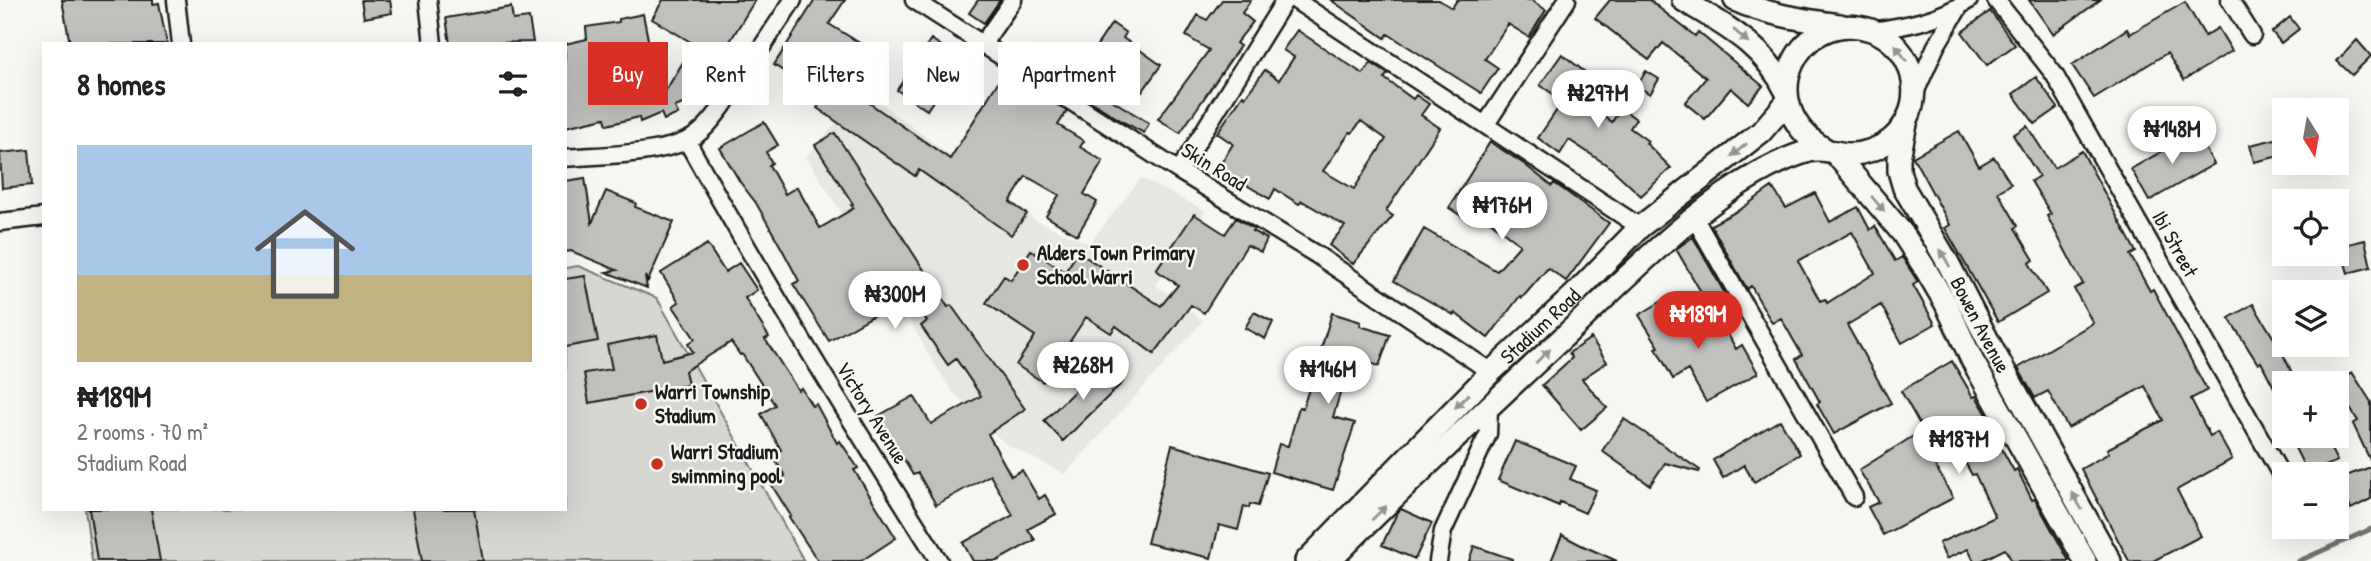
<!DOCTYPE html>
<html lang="en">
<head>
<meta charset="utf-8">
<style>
  :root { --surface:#fff; --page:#f2f2f2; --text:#222; --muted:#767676; --accent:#d93025 }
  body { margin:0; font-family:"Patrick Hand",sans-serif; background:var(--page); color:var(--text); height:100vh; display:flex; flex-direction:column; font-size:26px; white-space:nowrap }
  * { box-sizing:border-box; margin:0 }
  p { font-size:23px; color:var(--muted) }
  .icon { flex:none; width:38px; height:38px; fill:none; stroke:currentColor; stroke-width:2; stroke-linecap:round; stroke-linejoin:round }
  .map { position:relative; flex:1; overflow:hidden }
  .drawer { position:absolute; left:42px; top:42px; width:525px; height:469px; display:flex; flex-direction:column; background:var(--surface); border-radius:0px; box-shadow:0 7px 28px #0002 }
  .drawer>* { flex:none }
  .hud { position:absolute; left:588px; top:42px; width:665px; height:63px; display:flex; gap:14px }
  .needle { width:46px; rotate:169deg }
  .controls { position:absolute; left:2272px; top:98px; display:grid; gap:14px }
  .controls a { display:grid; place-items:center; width:77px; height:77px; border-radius:0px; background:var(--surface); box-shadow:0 7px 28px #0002; font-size:35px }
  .price { position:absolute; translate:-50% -60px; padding:0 16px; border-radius:24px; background:#fff; color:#222; font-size:23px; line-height:46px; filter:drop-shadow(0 2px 4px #0008) }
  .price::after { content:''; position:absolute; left:50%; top:42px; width:21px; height:16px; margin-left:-10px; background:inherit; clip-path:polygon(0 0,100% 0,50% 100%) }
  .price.active { background:var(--accent); color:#fff }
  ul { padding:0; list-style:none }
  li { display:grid; align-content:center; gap:14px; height:371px; padding:0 35px }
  li span { display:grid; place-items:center; height:217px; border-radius:0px; color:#555 }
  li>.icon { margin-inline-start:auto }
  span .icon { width:126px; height:126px; fill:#fffc; stroke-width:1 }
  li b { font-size:30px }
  h2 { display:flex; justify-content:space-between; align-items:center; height:84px; padding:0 35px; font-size:30px }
  .tag { padding:0 24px; border-radius:0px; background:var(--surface); box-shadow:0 7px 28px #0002; font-size:24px; line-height:63px }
  .tag.active { background:var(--accent); color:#fff }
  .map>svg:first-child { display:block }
</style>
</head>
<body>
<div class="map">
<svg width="2371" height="561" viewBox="0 0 2371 561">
  <rect width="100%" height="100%" fill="#f6f6f2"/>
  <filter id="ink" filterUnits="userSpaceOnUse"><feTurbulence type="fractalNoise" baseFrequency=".0143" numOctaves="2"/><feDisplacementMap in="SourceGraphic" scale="14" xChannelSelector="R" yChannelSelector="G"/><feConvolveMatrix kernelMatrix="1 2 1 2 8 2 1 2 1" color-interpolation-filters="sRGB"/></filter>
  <g filter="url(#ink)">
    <path fill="#e6e6e2" d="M865,91l170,129 54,24 52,-66 65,33 -50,74 47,36 -138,153 -61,-31 -51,-51 -24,-36 -22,-41 -101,-158z"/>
    <path fill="#d6d6d2" stroke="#797977" stroke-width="2" d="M578,266l79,32 147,263h-712l-7,-52h480v-241z"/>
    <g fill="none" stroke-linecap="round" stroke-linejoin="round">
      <path stroke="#727271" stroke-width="5" d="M2299,561l72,-32"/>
    </g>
    <path fill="#c0c0bd" stroke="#1c1c1c" stroke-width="2" fill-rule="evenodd" d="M62,0h91v4l6,-1 8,41h-97z
      M361,0h29l2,13 -28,5z
      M663,0h92l-60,99 -20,8 3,7 -14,6 -3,-7 -21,9 -1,-5 -32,8 -2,-7 -40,9v-83l22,-5 -1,-12 33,-5v-3l24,-5 17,86 34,-56 -42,-25z
      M815,0h30l-16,24 42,26 -20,29 6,4 -5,8 98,68 51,-82 33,20 11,5 2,-3 20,12 -9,14 26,16 -4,6 23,14 -19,33 13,8 -20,33 -31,-19 13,-21 -33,-19 -16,26 17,12 -16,21 -92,-65 -4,6 -98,-68 7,-10 -50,-33z
      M978,0h22l-16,23 -15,-10z
      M1222,0h29l-9,13 11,9 -17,21 4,3 -60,87 -22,-14 51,-69 -23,-14 12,-21 9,5z
      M1331,0h108l13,8 5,-8h74l15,10 -17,27 -21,-13 -23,35 13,9 -17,25 -93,-59 -3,4z
      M1610,0h39l46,36 3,-4 65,54 -15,17 -17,-15 -26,31 -20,-16 21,-25 -43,-35 -14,17 -54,-42z
      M2029,0h71l-47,34z
      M2185,2l20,34 13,-8 14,23 -48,29 -17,-27 -73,45 -22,-33 55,-36 3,5z
      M511,7l2,13 16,-2 4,24 -83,2 -4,-26z
      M1990,11l25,34 -28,20 -25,-33z
      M2290,17l9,12 -18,14 -9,-11z
      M1112,23l14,10 -3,5 38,27 -19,27 -52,-36z
      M1297,30l66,44 8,-11 17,11 -4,4 29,21 3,-4 13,9 -8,11 19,13 -54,83 7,5 -40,48 -24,-19 16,-19 -43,-25 -3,3 -24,-15 -5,10 -52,-31 15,-24 -16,-11 26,-38 2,2 20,-27 14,10 15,-23 -11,-7zM1361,121l25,18 -32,50 -31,-18 27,-39 2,1z
      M931,39l30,20 -34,51 -30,-20z
      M2357,40l14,16 -19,19 -15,-14z
      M1562,54l33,26 -15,18 32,24 9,-14 15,11 -6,9 18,13 -2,2 25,25 -30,28 -31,-29 -41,-27 -9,14 -22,-16 25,-37 -23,-16z
      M1065,71l84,52 -5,10 -19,-10 -66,-42z
      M1646,71l13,8 -9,15 -13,-8z
      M2036,77l22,31 -23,16 -22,-30z
      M764,122l14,23 -12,7 6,11 -3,2 16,29 12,-7 23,41 34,-20 -3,-3 2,-1 -38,-59 20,-12 113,174 3,-2 74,104 -37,25 23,42 11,-6 17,29 6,-4 11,19 -28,15 7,11 -38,21h-24l-10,-18 50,-28 -23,-40 -54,30 -18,-32 -5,2 -35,-59 36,-20 17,28 50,-28 -25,-37 -8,6 -27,-39 6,-5 -18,-28 -27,15 1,2 -54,31 -36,-57 6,-3 -17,-32 -26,-46 -16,-21 -20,-34z
      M2027,126l27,42 28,-17 54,101 -6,3 20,36 3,-2 54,101 -16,9 19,37 7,-4 15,27 -55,31 24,46 -48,25h-24l-48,-92 28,-16 -2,-4 56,-29 -18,-34 -77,42 -20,-37 -13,7 -17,-30 75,-45 -19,-34 9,-5 -36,-68 4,-2 -20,-33 8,-5 -26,-41z
      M1959,131l20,35 15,-9 17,27 -13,8 20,34 -3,2 19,32 -5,3 18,30 -49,29 -53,-94 5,-3 -37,-68z
      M2196,132l18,32 -65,37 -18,-32z
      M2284,137v18l-30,7 -4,-17z
      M1490,142l34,22 28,22 2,-3 10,7 45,33 -43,58 -18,-13 -26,30 -2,-2 -32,42 -33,-25 -1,2 -60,-34 30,-52 73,42 23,-26 -42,-34 -7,11 -22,-14z
      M29,150l3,35 -30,3 -2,-35z
      M585,178l7,45 14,-32 30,12 -1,4 39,15 -26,59 -3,-5 2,12 -41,-16 11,-2 -46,-19 -6,1v-71z
      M1772,187l14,21 29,-15 15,29 28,-15 12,23 5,-4 20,35 7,-4 16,25 -5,3 22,39 -33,19 -21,-38 -34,20 44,78 -57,31 -17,-30 3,-2 -24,-43 6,-4 -21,-37 -9,5 -21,-37 -4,3 -36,-64 30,-16zM1852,232l23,41 -48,30 -2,-4 -5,2 -22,-40z
      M1194,214l31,20 11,-16 18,11 -2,2 15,8 -6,13 -14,-7 -43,68 -13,-8 -37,49 -38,-28 -5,7 -25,-16 -43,65 -27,-17 19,-29 -49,-33 18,-27 7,4 20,-30 34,22 13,-20 83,54 17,-21 -22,-15z
      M1693,237l36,64 -17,10 -36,-62z
      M2365,240l6,27 -23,6 -8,-27z
      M707,244l18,28 14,-9 18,27 -12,8 24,39 -4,2 33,51 3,-2 11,18 4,-2 21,39 3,-2 18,27 -4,2 42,68 -35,23h-43l-29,-44 2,-1 -20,-32 14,-8 -13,-21 9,-5 -20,-36 14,-9 -33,-51 -2,1 -9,-13 -46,29 3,14 -99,18 -5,-30 28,-4 -5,-24 50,-10 5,25 31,-8 -5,-8 7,-5 -22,-33 6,-4 -18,-29z
      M585,276l13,65 -33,6v-68z
      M1667,298l20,33 30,-17 19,35 6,-4 16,28 -52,29 -18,-32 -15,9 -17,-31 3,-1 -20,-32z
      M2253,304l28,46 16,33h-13v24l-23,-45 -3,2 -29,-46z
      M1254,312l19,10 -8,17 -20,-11z
      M1332,313l29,9 -1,4 30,9 -11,31 -28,-9 -18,60 22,6 -22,67 -62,-18 8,-28 9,2 11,-39 4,1z
      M1591,338l16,24 -25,17 25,29 -26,22 -39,-45 30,-27 -3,-5z
      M1952,361l21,36 3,-1 13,22 -3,2 28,51 3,-2 15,31 3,-1 34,62h-57l-7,-12 -24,12h-7l-6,-12 -22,10 -7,-16 56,-26 -20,-43 -3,1 -19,-35 -24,14 24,44 -70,37 -15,-28 11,-5 -20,-32 64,-40 -22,-39z
      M1103,363l20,19 -60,59 -19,-20z
      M2352,372l19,30v60l-18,-38 5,-3 -24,-38z
      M1624,419l76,51 -1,2 -34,-9 -15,22 -48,-34z
      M1780,420l20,34 -46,28 -10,-17 -21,13 -10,-18z
      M2289,436h35l13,25 -29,13z
      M1515,441l61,25 -6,13 26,11 -11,23 -25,-11 -1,4 -61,-26z
      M1172,445l96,28 -10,33 -8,-2 -1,4 -5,-2 -6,24 -19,-5 -8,33 -64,-15z
      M2371,467v32l-20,10 -14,-30z
      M89,509h62l9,52h-63z
      M413,509h61l9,52h-61z
      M1401,509l31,14 -17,36 -33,-14 15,-32z
      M1562,535l19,10 36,16h-66z
      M1474,546l38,13v2h-43z"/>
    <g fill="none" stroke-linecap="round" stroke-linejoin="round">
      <g stroke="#1c1c1c" stroke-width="21">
        <path id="street" d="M176,0l5,44
          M428,0l5,44
          M914,0l265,171 138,84 174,117
          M1295,0l345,227
          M1996,0l58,74 230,406
          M2230,0l22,35
          M1872,31c34,-5 68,-11 97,-31
          M982,45l31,-45
          M1914,95l22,-49 22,-37
          M1486,124l81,-124
          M687,141c79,143 165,282 252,420
          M565,158c35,-3 90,-3 121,-17 15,-6 27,-22 36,-34l71,-107
          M1179,171l106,-171
          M1695,219l159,278
          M0,222l44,-5
          M1438,561l5,-30 45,-97 1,-26"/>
      </g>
      <g stroke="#1c1c1c" stroke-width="26">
        <g id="secondary">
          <path d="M1683,0c42,26 80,44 103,91"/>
          <path d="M1735,0c31,15 71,20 105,25"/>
          <path id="s1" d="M1906,124l-7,34v13l5,17 43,73 46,89 117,211"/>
          <path d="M1834,152l69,82 23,36 20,34 26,56 113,201"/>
          <path id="s2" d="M1306,561l185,-189 82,-76 67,-69 121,-95 26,-30"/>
          <path d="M1330,561c73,-74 149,-145 225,-216 55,-51 108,-107 170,-151 26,-18 53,-34 84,-43 15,-4 27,3 41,3 17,0 36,-8 47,-20 31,-34 17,-89 -26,-104 -72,-24 -122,75 -46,119"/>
        </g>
      </g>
      <use href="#street" stroke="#f6f6f2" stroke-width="16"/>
      <use href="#secondary" stroke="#f6f6f2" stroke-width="21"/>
    </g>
    <defs><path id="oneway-solid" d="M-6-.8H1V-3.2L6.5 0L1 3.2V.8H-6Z" transform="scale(1.75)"/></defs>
    <g fill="#949492">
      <use href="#oneway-solid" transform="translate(1741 36) rotate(41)"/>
      <use href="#oneway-solid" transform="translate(1901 53) rotate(-126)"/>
      <use href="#oneway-solid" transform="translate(1739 150) rotate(141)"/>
      <use href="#oneway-solid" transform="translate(1878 204) rotate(50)"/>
      <use href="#oneway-solid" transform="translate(1945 258) rotate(-119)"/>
      <use href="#oneway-solid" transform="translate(1543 356) rotate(-43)"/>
      <use href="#oneway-solid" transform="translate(1462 401) rotate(135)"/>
      <use href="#oneway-solid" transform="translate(2077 501) rotate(-119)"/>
      <use href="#oneway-solid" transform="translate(1379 513) rotate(-44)"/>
    </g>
  </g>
  <g fill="#c8321e" stroke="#f6f6f2" stroke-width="2.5">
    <circle cx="1023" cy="265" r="7"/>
    <circle cx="641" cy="404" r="7"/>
    <circle cx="657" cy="464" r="7"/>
  </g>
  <g text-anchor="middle" stroke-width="5" stroke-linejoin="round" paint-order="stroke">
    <g font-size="21" fill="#1c1c1c" stroke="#f6f6f2">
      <text transform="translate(1214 167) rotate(32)" y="7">Skin Road</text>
      <text transform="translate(2175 244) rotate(61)" y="7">Ibi Street</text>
      <text dy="7" stroke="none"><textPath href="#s2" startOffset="332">Stadium Road</textPath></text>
      <text dy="7" stroke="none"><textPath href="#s1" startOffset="222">Bowen Avenue</textPath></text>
      <text transform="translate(872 413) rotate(58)" y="7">Victory Avenue</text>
    </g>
    <g font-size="21" font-weight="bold" fill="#1c1c1c" stroke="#f6f6f2" text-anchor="start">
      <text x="1037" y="260">Alders Town Primary<tspan x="1037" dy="24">School Warri</tspan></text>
      <text x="655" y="399">Warri Township<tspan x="655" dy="24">Stadium</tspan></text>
      <text x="671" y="459">Warri Stadium<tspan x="671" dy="24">swimming pool</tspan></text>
    </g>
  </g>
</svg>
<div class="controls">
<a><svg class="needle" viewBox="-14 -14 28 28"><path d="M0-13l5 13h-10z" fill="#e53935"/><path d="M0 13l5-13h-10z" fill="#767676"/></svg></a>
<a><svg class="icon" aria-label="locate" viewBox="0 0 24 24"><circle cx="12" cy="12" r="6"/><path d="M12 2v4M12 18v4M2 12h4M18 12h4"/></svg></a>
<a><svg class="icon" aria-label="layers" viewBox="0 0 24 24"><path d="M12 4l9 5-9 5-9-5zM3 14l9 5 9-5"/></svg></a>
<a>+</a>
<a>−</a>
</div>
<b class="price" style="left:1598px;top:130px">₦297M</b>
<b class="price" style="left:2172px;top:166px">₦148M</b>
<b class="price" style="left:1502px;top:242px">₦176M</b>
<b class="price" style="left:895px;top:331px">₦300M</b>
<b class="price active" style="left:1698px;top:351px">₦189M</b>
<b class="price" style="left:1083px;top:402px">₦268M</b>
<b class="price" style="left:1328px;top:406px">₦146M</b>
<b class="price" style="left:1959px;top:476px">₦187M</b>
<div class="hud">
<a class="tag active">Buy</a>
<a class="tag">Rent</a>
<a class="tag">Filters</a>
<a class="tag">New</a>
<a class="tag">Apartment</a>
</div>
<section class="drawer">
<h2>8 homes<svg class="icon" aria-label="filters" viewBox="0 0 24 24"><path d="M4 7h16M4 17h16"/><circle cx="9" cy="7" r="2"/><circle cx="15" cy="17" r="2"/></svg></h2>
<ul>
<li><span style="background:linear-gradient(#a9c7e8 60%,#c2b280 0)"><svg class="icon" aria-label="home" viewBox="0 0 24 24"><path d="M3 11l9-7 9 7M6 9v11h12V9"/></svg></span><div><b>₦189M</b><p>2 rooms · 70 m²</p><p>Stadium Road</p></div></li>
</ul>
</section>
</div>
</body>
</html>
